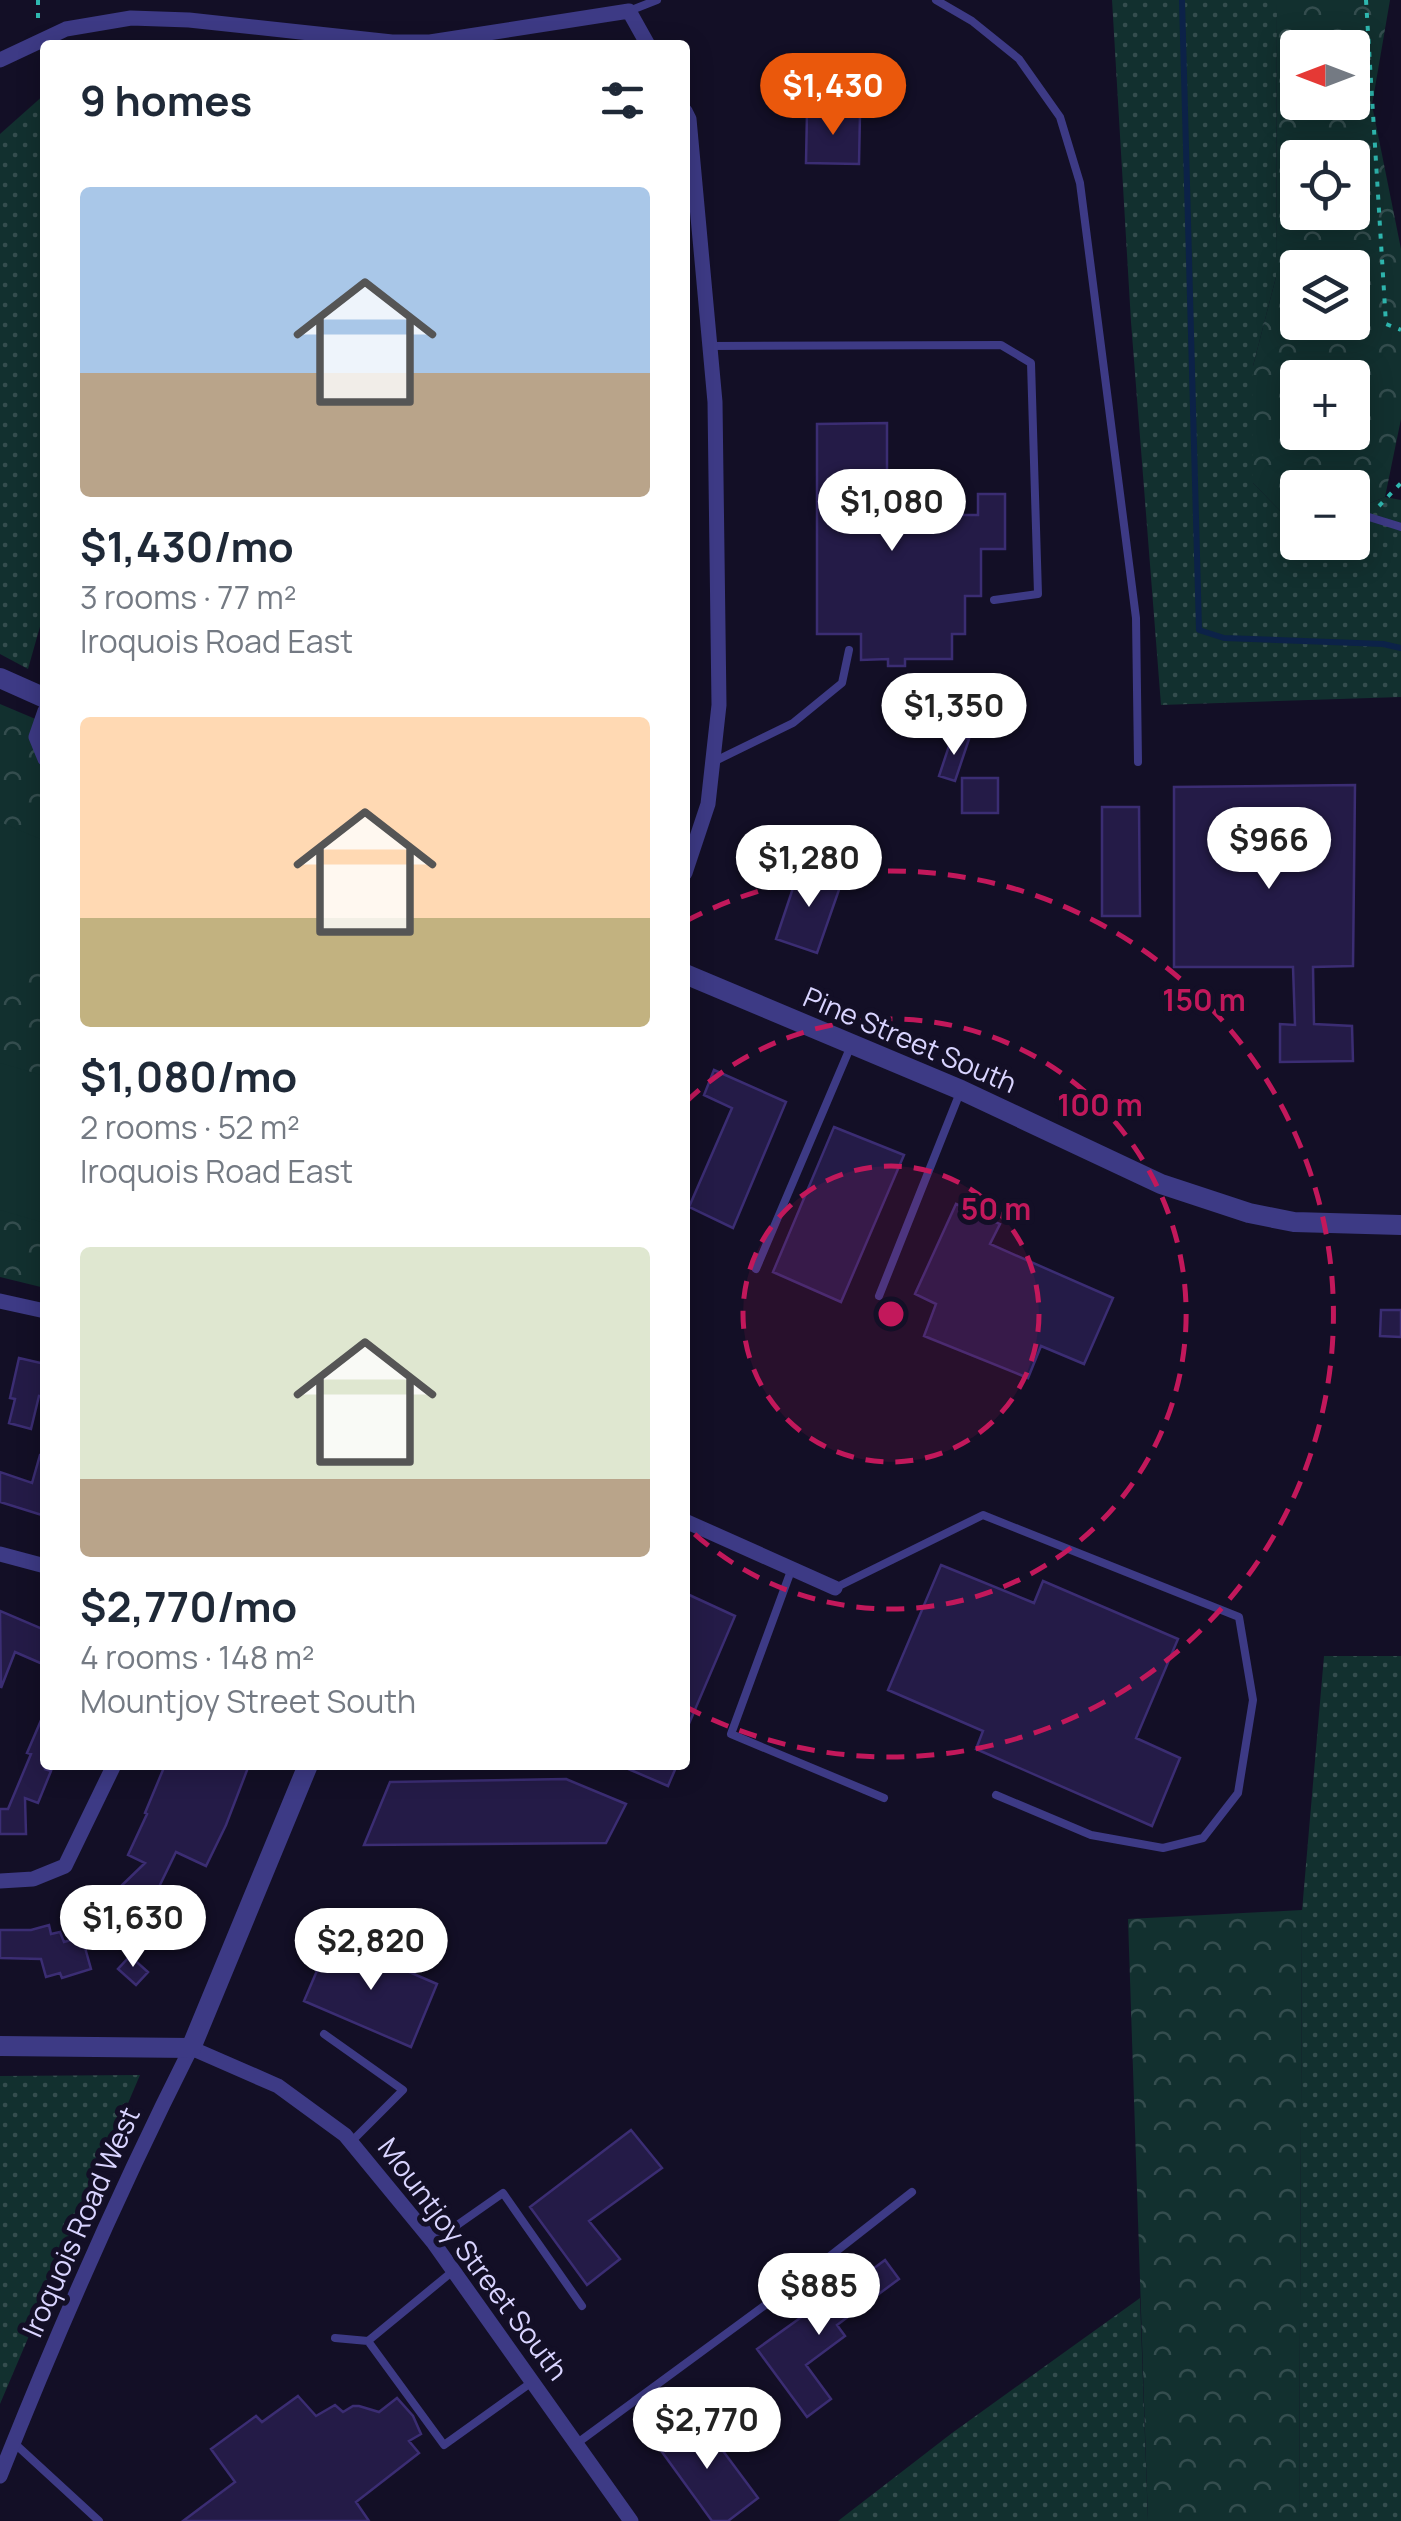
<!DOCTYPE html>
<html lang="en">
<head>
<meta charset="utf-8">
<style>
  :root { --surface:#fff; --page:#f6f6f7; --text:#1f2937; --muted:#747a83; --accent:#ea580c }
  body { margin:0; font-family:Manrope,sans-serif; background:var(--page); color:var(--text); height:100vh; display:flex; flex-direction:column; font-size:38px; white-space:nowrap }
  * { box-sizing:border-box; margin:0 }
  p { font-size:32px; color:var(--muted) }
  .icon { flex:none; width:55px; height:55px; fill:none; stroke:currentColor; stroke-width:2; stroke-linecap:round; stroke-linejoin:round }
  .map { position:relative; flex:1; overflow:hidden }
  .details { position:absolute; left:40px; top:40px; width:650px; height:1730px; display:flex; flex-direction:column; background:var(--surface); border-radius:10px; box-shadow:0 5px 25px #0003 }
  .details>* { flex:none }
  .needle { width:65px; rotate:270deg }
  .tools { position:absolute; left:1280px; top:30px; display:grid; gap:20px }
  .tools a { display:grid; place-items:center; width:90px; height:90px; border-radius:10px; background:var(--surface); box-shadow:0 5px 25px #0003; font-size:50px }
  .price { position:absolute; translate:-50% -85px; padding:0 22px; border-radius:35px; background:#fff; color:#222; font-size:32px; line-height:65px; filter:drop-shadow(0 2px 5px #0008) }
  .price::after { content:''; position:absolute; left:50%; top:60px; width:30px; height:22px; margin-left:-15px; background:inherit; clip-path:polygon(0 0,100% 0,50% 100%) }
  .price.current { background:var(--accent); color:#fff }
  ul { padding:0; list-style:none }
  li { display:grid; align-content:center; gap:20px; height:530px; padding:0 40px }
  li span { display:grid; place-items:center; height:310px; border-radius:10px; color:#555 }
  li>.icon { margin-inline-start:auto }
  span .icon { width:180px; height:180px; fill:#fffc; stroke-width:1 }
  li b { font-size:42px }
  h2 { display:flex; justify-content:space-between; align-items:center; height:120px; padding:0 40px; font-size:42px }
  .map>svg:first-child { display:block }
</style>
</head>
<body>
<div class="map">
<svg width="1401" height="2521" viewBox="0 0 1401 2521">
  <defs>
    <pattern id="grass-dots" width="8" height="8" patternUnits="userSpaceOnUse" patternTransform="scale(2.5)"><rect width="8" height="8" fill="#12302f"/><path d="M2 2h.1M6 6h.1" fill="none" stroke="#344d4e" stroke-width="1.8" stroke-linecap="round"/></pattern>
    <pattern id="forest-crowns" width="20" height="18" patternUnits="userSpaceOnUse" patternTransform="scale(2.5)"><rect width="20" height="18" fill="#12302f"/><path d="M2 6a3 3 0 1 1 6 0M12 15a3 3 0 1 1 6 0" fill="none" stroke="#344d4e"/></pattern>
  </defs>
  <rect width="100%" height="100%" fill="#130f26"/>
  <path fill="url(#grass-dots)" d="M1112,0h165l-1,277 -23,89v117l44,45 1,14h54l1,-32 32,-13 16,3v197l-240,8 -30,-383z
    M45,94v515l-17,60 -28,-15v-520z
    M1324,1656h77v865h-102l3,-610z
    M140,2075l-140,329v-328z
    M1140,2298l8,223h-310l114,-88z"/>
  <path fill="url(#forest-crowns)" fill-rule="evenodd" d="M1277,0h113l-18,105 29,144v170l-16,78 -32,13 -1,-22h-54l-1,40 -44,-45v-117l23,-89zM1298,48h54v54h-54zM1298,158h54v54h-54zM1298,268h54v54h-54zM1298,378h54v54h-54z
    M0,704l45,19v565l-45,-11z
    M1302,1910l-3,611h-151l-20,-602z"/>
  <path fill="#12302f" d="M0,822l45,19v111l-25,28 -20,17z
    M0,1063l45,13v147l-45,-13z"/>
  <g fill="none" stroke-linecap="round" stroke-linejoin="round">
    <path stroke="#0c2248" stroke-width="6" d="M1182,0l17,630 25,8 159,6 18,4"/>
  </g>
  <path fill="#241b47" stroke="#3b2d73" stroke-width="2.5" d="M807,112l53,1 -1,51 -53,-1z
    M887,423v92h91v-21h27v55h-24v47h-16v38h-13v25h-47v7h-17v-7l-27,1v-26h-44v-210z
    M953,734l16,5 -14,42 -16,-5z
    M962,778h36v35h-36z
    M1355,785l-2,181 -40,1 1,57 38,2 1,35 -73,1v-38l15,1 -2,-58h-119v-180z
    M1102,807h37l1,109h-38z
    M800,867l42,14 -25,72 -41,-14z
    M714,1070l72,32 -53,126 -44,-21 43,-99 -28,-13z
    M834,1127l70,28 -63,147 -68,-30z
    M956,1204l44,20 -10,20 123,54 -29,66 -43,-18 -13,32 -104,-42 12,-32 -21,-10z
    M1381,1310h20v27l-21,-1z
    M19,1358l26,6v33l-6,-1 -8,33 -22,-6 6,-24 -5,-1z
    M40,1455h5v61l-45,-14v-30l32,11z
    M941,1565l93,38 9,-22 135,58 -42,99 44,20 -28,68 -176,-77 7,-18 -95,-41z
    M685,1593l50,23 -50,117z
    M0,1611l45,19v35l-30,-13 -14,36z
    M45,1711v58l6,2 -13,32 -13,-5 1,36h-26v-25h8l23,-55 -4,-1z
    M165,1765h84l-23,60 -20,41 -30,-14 -19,39 -22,22 7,8 -23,22 -28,-28 54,-52 -17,-8 19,-41 -2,-1z
    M619,1765h58l-9,21z
    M566,1779l60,25 -20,39 -242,2 26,-63z
    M49,1925l2,9 9,-2 4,10 18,-5 9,32 -29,9 -2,-5 -14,4 -5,-18 -41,-1v-28h31z
    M331,1938l106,46 -26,63 -107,-46z
    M130,1956l18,16 -12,13 -18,-16z
    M631,2130l31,38 -73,53 31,38 -33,26 -57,-78z
    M885,2260l14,19 -62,46 8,11 -39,29 25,34 -24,18 -50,-68 64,-46 2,3z
    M298,2396l18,20 19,-11 8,7 10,-6h6l20,6 18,-14 16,18 8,18 -12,7 10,12 -63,49 13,19h-186l52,-39 -24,-33 45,-33 6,6z
    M697,2416l61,82 -30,23h-16l-55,-76z"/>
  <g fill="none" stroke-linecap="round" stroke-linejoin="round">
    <path stroke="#2fb8b0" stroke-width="4" stroke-dasharray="5 8" stroke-linecap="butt" d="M38,0v22
      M1366,0l20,324 15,6
      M1379,506l22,-23"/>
    <path stroke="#3d3a85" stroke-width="8" d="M936,0l36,21 47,38 41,58 20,66 56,435 2,144
      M629,11l28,-11
      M710,346l291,-1 30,18 7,231 -44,6
      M1369,517l32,10
      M713,762l80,-39 49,-40 7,-33
      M756,1269l94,-221
      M879,1296l82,-206
      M792,1568l-61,166 153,64
      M835,1588l148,-73 256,102 14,83 -15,93 -35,45 -40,10 -72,-13 -95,-40
      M324,2034l79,56 -52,52
      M433,2242l70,-49 79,113
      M335,2338l33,3 85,-70
      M368,2341l76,104 88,-63
      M13,2442l86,79
      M576,2444l226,-166 110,-86"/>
    <path stroke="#3d3a85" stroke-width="15" d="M0,60l66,-31 65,-11 58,2 203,22h38l199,-31 19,34
      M685,111l4,8 26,283 4,303 -11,99 -23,69
      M45,711l-9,26 9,22
      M0,1301l45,10
      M685,1521l150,67
      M0,1554l45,12
      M0,1881l33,-2 32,-13 49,-101
      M0,2476c58,-146 121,-289 191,-428l87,38 67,49 88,107 198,279"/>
    <path stroke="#3d3a85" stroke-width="20" d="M0,678l45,20
      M685,974l276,116 200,94 88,29 45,9 107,3
      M0,2046l191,2 117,-283"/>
  </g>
  <circle cx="891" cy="1314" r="148" fill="#c2185b" fill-opacity=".12"/>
  <g fill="none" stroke="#c2185b" stroke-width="5" stroke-dasharray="18 12">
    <circle cx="891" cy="1314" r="148"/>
    <path d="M686 1102A295 295 0 1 1 686 1526"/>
    <path d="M686 921A443 443 0 1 1 686 1707"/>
  </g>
  <g text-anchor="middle" stroke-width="10" stroke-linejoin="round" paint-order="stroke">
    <g font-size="28" fill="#d9d4ff" stroke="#130f26">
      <text transform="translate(910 1040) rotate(23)" y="10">Pine Street South</text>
      <text transform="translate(81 2222) rotate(-66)" y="10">Iroquois Road West</text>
      <text transform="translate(473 2259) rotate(53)" y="10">Mountjoy Street South</text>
    </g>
  </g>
  <circle cx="891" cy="1314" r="15" fill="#c2185b" stroke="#130f26" stroke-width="5"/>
  <g font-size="30" text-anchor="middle" font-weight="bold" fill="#c2185b" stroke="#130f26" stroke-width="10" stroke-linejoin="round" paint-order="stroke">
    <text x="1204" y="1011">150 m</text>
    <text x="1100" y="1116">100 m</text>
    <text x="996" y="1220">50 m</text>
  </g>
</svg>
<div class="tools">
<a><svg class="needle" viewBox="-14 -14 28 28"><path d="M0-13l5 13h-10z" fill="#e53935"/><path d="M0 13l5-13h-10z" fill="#747a83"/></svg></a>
<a><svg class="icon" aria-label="locate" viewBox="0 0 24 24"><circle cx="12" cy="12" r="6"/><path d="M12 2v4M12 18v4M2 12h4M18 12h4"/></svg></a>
<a><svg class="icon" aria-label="layers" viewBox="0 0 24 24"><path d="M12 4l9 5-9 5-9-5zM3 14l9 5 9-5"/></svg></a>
<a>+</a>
<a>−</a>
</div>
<b class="price current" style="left:833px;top:138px">$1,430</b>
<b class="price" style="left:892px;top:554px">$1,080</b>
<b class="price" style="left:954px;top:758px">$1,350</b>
<b class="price" style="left:1269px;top:892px">$966</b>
<b class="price" style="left:809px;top:910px">$1,280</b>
<b class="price" style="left:133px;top:1970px">$1,630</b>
<b class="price" style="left:371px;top:1993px">$2,820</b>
<b class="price" style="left:819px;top:2338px">$885</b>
<b class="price" style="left:707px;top:2472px">$2,770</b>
<section class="details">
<h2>9 homes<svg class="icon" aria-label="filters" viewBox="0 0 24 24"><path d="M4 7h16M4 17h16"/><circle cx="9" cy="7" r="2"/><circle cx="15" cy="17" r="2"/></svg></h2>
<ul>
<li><span style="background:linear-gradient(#a9c7e8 60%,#b9a48a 0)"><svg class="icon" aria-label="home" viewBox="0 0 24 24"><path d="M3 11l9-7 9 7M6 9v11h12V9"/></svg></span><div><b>$1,430/mo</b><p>3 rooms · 77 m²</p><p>Iroquois Road East</p></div></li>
<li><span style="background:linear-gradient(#ffd9b3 65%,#c2b280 0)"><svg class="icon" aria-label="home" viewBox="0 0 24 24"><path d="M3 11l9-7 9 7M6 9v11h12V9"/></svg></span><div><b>$1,080/mo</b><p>2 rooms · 52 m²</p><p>Iroquois Road East</p></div></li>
<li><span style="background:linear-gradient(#dfe7d0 75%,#b9a48a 0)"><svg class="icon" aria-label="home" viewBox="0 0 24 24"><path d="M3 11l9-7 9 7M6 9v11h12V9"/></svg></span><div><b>$2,770/mo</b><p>4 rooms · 148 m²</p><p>Mountjoy Street South</p></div></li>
</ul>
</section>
</div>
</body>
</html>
